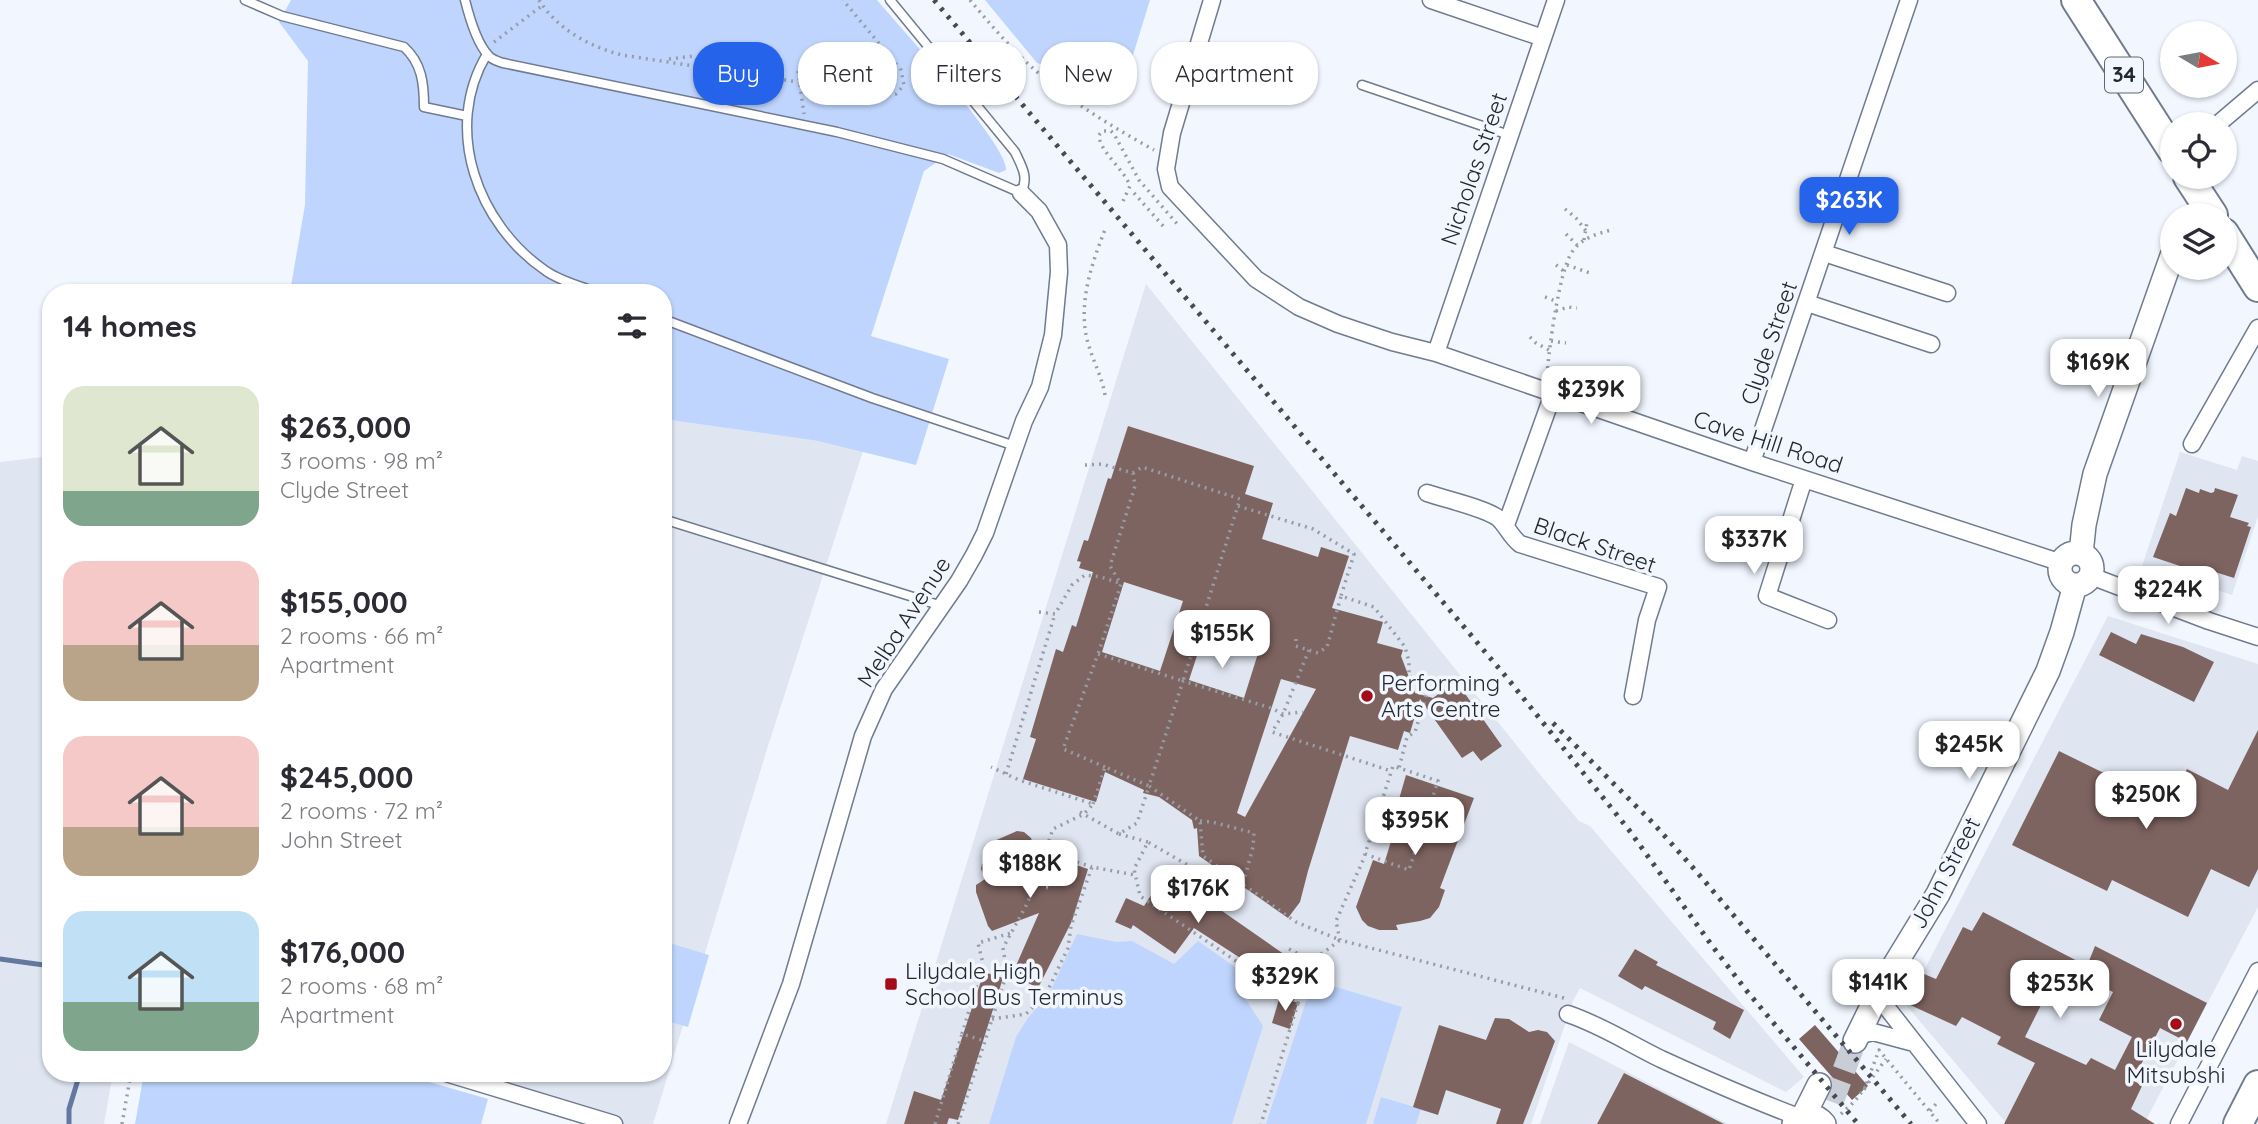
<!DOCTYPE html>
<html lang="en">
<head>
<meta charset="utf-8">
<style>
  :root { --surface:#fff; --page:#f2f2f3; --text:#2b2b33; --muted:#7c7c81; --accent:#2563eb }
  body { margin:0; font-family:Quicksand,sans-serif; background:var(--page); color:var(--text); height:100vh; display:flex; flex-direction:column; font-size:26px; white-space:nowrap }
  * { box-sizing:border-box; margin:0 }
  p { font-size:23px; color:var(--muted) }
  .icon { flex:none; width:38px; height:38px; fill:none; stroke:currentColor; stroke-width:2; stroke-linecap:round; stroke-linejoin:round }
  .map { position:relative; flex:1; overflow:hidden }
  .sheet { position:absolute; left:42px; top:284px; width:630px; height:798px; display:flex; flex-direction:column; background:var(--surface); border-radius:28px; box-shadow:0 2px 5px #0004 }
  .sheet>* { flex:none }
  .banner { position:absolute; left:693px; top:42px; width:665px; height:63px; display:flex; gap:14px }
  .needle { width:46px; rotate:100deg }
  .fabs { position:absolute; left:2160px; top:21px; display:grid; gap:14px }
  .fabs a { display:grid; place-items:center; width:77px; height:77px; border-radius:50%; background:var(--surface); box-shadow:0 2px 5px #0004; font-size:35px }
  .price { position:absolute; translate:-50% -60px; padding:0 16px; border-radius:14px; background:#fff; color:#222; font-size:23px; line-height:46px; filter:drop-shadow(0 2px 4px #0008) }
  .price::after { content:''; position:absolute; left:50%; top:42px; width:21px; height:16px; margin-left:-10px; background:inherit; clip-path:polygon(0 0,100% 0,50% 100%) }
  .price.on { background:var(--accent); color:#fff }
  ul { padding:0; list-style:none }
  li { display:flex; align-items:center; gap:21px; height:175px; padding:0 21px }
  li span { display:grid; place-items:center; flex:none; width:196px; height:140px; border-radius:21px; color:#555 }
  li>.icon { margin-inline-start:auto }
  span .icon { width:84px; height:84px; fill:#fffc; stroke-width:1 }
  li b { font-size:30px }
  h2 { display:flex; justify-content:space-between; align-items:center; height:84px; padding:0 21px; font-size:30px }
  .chip { padding:0 24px; border-radius:28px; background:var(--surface); box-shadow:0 2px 5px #0004; font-size:24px; line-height:63px }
  .chip.on { background:var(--accent); color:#fff }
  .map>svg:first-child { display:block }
</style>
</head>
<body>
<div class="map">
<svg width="2258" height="1124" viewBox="0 0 2258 1124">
  <rect width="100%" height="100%" fill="#f1f6ff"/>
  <path fill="#dfe5f1" d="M1146,284l396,493 37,44 11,5 214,251 -18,15 -206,-104 -7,13 -42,123h-645z
    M663,419l155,22 45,10 -96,298 -114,375h-64l-172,-51h246z
    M2180,452l57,18 5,-14 16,5v55l-26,79 -90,-29z
    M51,456v617h62l-9,51h-104v-662z
    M2108,616l150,48v243l-114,217h-137l-101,-119z
    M1569,1042l159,82h-188z"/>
  <path fill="#bfd5fd" d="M291,0h586c21,25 132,146 129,170l-7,3 -51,-19 -24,17 -53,165 78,23 -33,106 -98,-24 -155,-22v-127h-373l15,-87 3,-144 -29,-39z
    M985,0h165l-26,84 -87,-21z
    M1077,934l39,8 16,-1 42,23 24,-23 37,26 6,25 22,34 -31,98h-243l27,-87 12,-19 22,-26z
    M663,941l46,14 -21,72 -25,-7z
    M1313,980l89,27 -36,117h-100z
    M144,1073h254l90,26 -7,25h-346z
    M1381,1097l40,12 -5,15h-43z"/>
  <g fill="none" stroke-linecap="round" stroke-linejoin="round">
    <path stroke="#63789f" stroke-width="5" d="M0,959l51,7
      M69,1124v-15l11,-36"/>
  </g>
  <path fill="#7e6461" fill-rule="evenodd" d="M1128,426l126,40 -9,28 28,9 -11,36 56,18 3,-10 28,9 -17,52 51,14 -6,21 26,7 -2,6 14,37 18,5 23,-17 46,65 -21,15 -8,-10 -11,7 -42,-59 -10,34 -6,-2 -6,19 -48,-14 -42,135 -8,31 -12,16 -89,-62 -2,-28 -3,1 -2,-9 -33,-23 -16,-4 1,-3 -39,-18 -9,30 -73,-23 13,-40 -6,-2 26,-88 7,3 9,-27 4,2 17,-55 -14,-4 2,-6 -4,-1 7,-21 4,1 20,-63 3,1zM1124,582l59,19 -23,70 -58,-19zM1212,610l54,18 -22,70 -55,-18zM1281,679l35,10 -71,128 -8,-4z
    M2186,488l13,5 1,-4 11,4 3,-1 1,-4 23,7 -8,22 19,6 -2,3 4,1 -17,51 -19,-6 -3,9 -21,-7 1,-4 -39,-13 17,-44 6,3z
    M2111,632l25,12 5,-10 42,13 31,15 -20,40 -95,-47z
    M2258,730v139l-9,18 -38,-18 -23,48 -76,-37 -5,11 -95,-46 47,-94 110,54 18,-36 41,21z
    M1406,775l68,23 -34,90 5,2 -6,17 -9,11 -10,3 -24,4 2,5h-19l-11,-4 -6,-6 -6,-13 17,-47 11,4 13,-42 -4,-2z
    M1017,831l7,1 7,6 16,52 11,-31 30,10 -16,52 -34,67 -26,-13 27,-62 -47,18 -4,-5 -12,-34v-7l9,-6 -4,-10 1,-5 12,-9 -2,-13z
    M1166,872l125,87 -15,22 -82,-53 -19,26 -42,-29 -2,4 -16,-7 11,-24 18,8z
    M1983,912l104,54 8,-20 112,57 -20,39 -27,-14 -27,52 9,6 -11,23 24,15h-151l31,-61 -38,-19 4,-7 -39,-20 -6,9 -48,-22 16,-30 12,5 27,-52 9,4zM2060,967l53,25 -14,28 33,17 -17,33 -24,-12 -5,7 -61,-28z
    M1635,949l23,13 -2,3 88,45 -14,29 -17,-10 3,-7 -71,-36 -3,4 -24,-14z
    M984,972l19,6 -45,142 -9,-2 -2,6h-43l10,-33 27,9z
    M1280,996l18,7 -8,26 -18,-6z
    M1495,1018l14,1 20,13 9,-2 9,2 8,9 -32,83h-27l5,-15 -55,-19 -8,25 -25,-8 26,-82 47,15z
    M1815,1025l53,61 -16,14 -53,-61z
    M1624,1073l100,51h-127z"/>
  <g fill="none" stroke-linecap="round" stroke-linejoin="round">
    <path stroke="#c8cdd6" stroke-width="23" stroke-dasharray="23 11" stroke-linecap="butt" d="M1832,1102l23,-61"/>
    <g stroke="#707b8f" stroke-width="11">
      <path id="service" d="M245,0l37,16 122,31c18,16 20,37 20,60l43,9
        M465,0c4,16 12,43 23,55 4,5 9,6 15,8l334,69 106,27 78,34c8,-16 1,-26 -6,-41l-125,-152
        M487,54c-45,75 -9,171 59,217 14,10 34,15 50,21
        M1362,85l147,50
        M663,319l209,79 143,48
        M663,519l279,87"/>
    </g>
    <g stroke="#707b8f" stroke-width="19">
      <path id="minor" d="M1212,0l-40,133 -6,36 4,18 86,92 43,28 39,17 54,18 44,11 316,109 310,101
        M1431,0l112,38
        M2218,124l40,-34
        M1824,253l123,40
        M1807,303l124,41
        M1436,353l120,-353
        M2192,444l66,-116
        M1752,462l157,-462
        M1804,479l-37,117 61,24
        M1427,493c17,6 58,15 71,25 9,8 12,18 22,26l138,43 -11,33 -14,76
        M1506,525l47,-131
        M2091,576l118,45 49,16
        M1883,986l1,18 94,120
        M1568,1014c33,11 62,30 93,45 46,21 92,41 140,59
        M1857,1036l16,-4 41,11
        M446,1073l168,51
        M738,1124l53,-140 72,-248 21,-47 75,-108 15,-26 11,-22 39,-112 16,-34 13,-52 6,-63 -1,-27 -19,-34 -18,-18
        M2179,1124l79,-153"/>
    </g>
    <g stroke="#707b8f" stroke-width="26">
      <path id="secondary" d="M2060 569a16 16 0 1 1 32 0a16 16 0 1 1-32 0Z
        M2081,554l3,-29 11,-51 77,-218
        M1855,1041l28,-57 55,-90 110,-223 14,-39 13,-47
        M1803,1117l16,-32
        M1794,1124c9,-11 22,-10 30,0"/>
    </g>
    <g stroke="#707b8f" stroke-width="32">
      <path id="trunk" d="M2076,0l96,150
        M2188,177l25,38
        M2224,233l34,54
        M2238,1124l20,-39"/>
    </g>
    <path stroke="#979ca5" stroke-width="3.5" stroke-dasharray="2 5" stroke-linecap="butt" d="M539,0c18,29 51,47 83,55l261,40 13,-1 8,-9 -3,-15 -58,-70
      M970,0c24,29 49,58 79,82 32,26 69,48 105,68
      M494,42l49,-37
      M669,59l25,-3
      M798,71l6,43
      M1134,193l30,34
      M1123,201l7,-15c-6,-17 -31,-35 -31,-51l3,-4h9l3,3 25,46 40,46
      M1565,209l11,9 10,13
      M1566,234l12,12
      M1584,240l3,-18
      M1556,265l9,7
      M1567,265l23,8
      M1545,297l13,5
      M1556,311l12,-4 9,1
      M1530,337l6,6 13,7
      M1551,341l15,2
      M1547,375c2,-26 12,-104 25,-123 10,-15 26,-18 42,-23
      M1105,395c-3,-18 -12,-34 -17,-52 -11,-39 4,-80 18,-116
      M1085,465l17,-1 31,9 2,13 -25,80 11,18 -23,70
      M1238,506l75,23 41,25 -13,42
      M1039,612l16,2 17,-29 13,-10 16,2 18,6
      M1296,639v7l22,7 9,-6 14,-51 33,11 31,40 4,15v14l19,14 -13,42 -8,5 -8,31
      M1309,650l-26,64 -11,18 119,39
      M1105,767l-42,-18 35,-95 85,27 57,-182 -98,-32 -9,6
      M1006,774l49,-160
      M1093,804l12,-37 44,19 34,-105 88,27 12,6 20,-2
      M1080,812l39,22 18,-11 12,-37 51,35 3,35 93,66 44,18 -28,21 -14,42
      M1200,821l12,1 42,11 -1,14 -10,37
      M1119,834l29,8
      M1044,851l48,16
      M1365,854l44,16 29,-89 -45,-15 -28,88 -1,4 -28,63 4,19 224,58
      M1205,875l-57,-33 -14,27 6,27 158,107 -37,121
      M1289,949l23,12
      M992,1019l34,-5 20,-20 22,-46 3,-22 21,-59 43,8
      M962,1034l21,-70 -5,-21 33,-10
      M1864,1090l15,-40 61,74
      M1930,1111l6,-7
      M1841,1114l14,-13 31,-42
      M122,1124l9,-51
      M935,1124l27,-90 23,7
      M958,1124l49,-151 -4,-25 25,-46 25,-73 31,-15 9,-10 -74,-24 -28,-13"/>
    <use href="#service" stroke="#fff" stroke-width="8"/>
    <use href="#minor" stroke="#fff" stroke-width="16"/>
    <use href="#secondary" stroke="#fff" stroke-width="23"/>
    <use href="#trunk" stroke="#fff" stroke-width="28"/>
    <path stroke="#464a53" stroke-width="5" stroke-dasharray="3.5 7" stroke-linecap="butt" d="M934,0l574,679 121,151 84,117 33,43 112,134
      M1553,723l100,100 43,48 215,253"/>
  </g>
  <g fill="#a50c19" stroke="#f1f6ff" stroke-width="2.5">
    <circle cx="1367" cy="696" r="7"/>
    <rect x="884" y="977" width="14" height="14" rx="3.5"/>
    <circle cx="2176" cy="1024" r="7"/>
  </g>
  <g text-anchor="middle" stroke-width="7" stroke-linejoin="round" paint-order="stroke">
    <rect fill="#f1f6ff" stroke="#62666f" stroke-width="2" x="2105" y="57.5" width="38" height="35" rx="5"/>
    <g font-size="21" font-weight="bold" fill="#242831">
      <text x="2124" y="82">34</text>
    </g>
    <g font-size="23" fill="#242831" stroke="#f1f6ff">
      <text transform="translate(1474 169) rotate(-71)" y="8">Nicholas Street</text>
      <text transform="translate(1769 343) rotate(-71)" y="8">Clyde Street</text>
      <text transform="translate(1768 442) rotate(18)" y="8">Cave Hill Road</text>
      <text transform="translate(1595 545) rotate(19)" y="8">Black Street</text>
      <text transform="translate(904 622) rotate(-57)" y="8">Melba Avenue</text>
      <text transform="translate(1945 873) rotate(-62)" y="8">John Street</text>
    </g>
    <g font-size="23" fill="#242831" stroke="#f1f6ff" text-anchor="start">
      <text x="1381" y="691">Performing<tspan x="1381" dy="26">Arts Centre</tspan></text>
      <text x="905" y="979">Lilydale High<tspan x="905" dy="26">School Bus Terminus</tspan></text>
      <text x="2176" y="1057" text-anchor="middle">Lilydale<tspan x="2176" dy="26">Mitsubshi</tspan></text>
    </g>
  </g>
</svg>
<div class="fabs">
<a><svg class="needle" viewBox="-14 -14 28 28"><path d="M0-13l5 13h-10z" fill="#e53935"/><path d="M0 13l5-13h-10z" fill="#7c7c81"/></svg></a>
<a><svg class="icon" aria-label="locate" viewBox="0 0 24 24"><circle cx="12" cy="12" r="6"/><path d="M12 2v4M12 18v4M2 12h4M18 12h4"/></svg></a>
<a><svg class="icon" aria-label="layers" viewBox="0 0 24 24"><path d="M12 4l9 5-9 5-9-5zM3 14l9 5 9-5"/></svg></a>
</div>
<b class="price on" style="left:1849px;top:237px">$263K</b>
<b class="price" style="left:2098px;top:399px">$169K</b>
<b class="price" style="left:1591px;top:426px">$239K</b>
<b class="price" style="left:1754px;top:576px">$337K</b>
<b class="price" style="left:2168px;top:626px">$224K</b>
<b class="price" style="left:1222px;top:670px">$155K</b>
<b class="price" style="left:1969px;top:781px">$245K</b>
<b class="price" style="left:2146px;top:831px">$250K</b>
<b class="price" style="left:1415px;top:857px">$395K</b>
<b class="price" style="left:1030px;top:900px">$188K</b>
<b class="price" style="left:1198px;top:925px">$176K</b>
<b class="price" style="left:1285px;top:1013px">$329K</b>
<b class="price" style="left:1878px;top:1019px">$141K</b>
<b class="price" style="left:2060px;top:1020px">$253K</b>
<div class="banner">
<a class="chip on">Buy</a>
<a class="chip">Rent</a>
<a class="chip">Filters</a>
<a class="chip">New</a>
<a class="chip">Apartment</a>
</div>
<section class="sheet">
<h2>14 homes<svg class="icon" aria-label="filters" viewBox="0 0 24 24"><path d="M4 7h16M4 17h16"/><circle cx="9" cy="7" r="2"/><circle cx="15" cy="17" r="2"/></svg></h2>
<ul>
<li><span style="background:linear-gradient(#dfe7d0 75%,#7fa58c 0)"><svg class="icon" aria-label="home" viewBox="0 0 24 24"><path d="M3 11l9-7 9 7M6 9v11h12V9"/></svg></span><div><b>$263,000</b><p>3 rooms · 98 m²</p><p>Clyde Street</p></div></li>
<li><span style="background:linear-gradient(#f6c9c9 60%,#b9a48a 0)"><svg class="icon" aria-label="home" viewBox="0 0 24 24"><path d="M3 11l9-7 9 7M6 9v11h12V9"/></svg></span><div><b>$155,000</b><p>2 rooms · 66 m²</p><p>Apartment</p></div></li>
<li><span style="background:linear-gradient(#f6c9c9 65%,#b9a48a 0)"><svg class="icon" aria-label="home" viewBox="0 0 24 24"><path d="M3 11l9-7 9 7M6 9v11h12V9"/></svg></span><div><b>$245,000</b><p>2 rooms · 72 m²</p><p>John Street</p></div></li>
<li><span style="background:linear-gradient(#bfe0f5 65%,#7fa58c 0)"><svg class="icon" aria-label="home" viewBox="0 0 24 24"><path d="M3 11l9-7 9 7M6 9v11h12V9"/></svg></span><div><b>$176,000</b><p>2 rooms · 68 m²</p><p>Apartment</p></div></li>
</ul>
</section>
</div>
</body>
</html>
